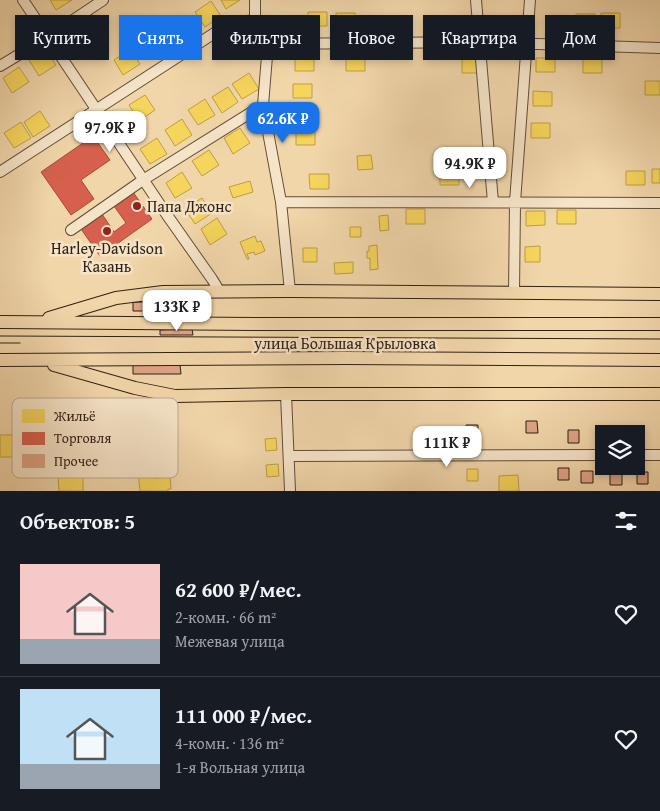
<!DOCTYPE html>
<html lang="ru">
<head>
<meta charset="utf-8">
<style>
  :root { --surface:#171b24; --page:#20242c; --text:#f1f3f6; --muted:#9ea1a6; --line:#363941; --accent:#1a73e8 }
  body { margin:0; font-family:"Gentium Book Plus",serif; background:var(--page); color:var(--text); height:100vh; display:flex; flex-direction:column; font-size:19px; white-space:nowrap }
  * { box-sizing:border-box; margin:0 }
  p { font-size:16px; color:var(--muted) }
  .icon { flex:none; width:28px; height:28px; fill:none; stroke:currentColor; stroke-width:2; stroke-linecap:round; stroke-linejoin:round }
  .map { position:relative; height:491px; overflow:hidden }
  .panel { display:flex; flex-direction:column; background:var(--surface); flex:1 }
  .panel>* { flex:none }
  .banner { position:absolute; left:15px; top:15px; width:630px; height:45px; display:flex; gap:10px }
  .tools { position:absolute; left:595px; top:425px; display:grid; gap:10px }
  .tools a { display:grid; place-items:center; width:50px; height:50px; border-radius:0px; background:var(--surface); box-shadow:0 2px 8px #0003; font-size:25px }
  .price { position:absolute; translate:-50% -42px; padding:0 11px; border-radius:10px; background:#fff; color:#222; font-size:16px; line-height:32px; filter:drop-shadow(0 1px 2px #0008) }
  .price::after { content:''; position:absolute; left:50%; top:30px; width:15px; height:11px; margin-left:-8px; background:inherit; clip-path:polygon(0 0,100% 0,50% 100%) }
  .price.current { background:var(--accent); color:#fff }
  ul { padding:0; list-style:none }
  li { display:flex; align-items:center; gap:15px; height:125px; padding:0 20px }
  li+li { border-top:1px solid var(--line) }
  li span { display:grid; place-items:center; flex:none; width:140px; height:100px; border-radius:0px; color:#555 }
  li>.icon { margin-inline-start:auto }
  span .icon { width:60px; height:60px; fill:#fffc; stroke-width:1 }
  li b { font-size:21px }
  h2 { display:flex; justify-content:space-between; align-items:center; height:60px; padding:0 20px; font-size:21px }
  .chip { padding:0 18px; border-radius:0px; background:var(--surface); box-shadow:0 2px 8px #0003; font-size:18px; line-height:45px }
  .chip.current { background:var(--accent); color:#fff }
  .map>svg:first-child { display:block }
</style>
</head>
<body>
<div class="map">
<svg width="660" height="491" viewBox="0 0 660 491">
  <rect width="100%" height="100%" fill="#f1d6aa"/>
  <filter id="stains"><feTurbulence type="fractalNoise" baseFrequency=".004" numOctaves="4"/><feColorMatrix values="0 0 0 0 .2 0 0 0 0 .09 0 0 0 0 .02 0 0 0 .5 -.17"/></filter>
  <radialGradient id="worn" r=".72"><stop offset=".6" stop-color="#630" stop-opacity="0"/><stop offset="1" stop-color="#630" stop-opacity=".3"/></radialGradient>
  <path fill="#f6d55c" stroke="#bb9e46" d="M50,0h22l-16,10z
    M221,0h19l-14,9z
    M211,1l10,15 -16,11 -10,-15z
    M308,12h19v14h-19z
    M336,13h19v14h-19z
    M601,13h19v15h-19z
    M576,14h19v14h-19z
    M94,16l10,15 -17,11 -10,-15z
    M364,16h19v15h-19z
    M392,16h19v14l-19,1z
    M181,17l10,15 -17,11 -10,-16z
    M161,32l10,15 -17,11 -10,-16z
    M130,49l10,15 -17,11 -9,-15z
    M46,50l10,15 -17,11 -10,-16z
    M295,56h19v15h-19z
    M346,56h19v15h-19z
    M536,58h19v14h-19z
    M583,58h19v15h-19z
    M462,59h19v14h-19z
    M19,67l10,15 -17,11 -9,-15z
    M249,73l10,16 -17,10 -10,-15z
    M645,81h15v14h-15z
    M293,84h19v14h-19z
    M228,87l10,15 -16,11 -10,-16z
    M533,91l19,1v14h-19z
    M145,95l10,15 -16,11 -10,-16z
    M205,99l10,16 -17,10 -10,-15z
    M293,107h19v14h-19z
    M40,111l10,15 -17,11 -9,-15z
    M182,119l10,16 -17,11 -10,-16z
    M21,122l10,16 -17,10 -10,-15z
    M531,123h19v15h-19z
    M240,128l10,15 -17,11 -9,-16z
    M296,131h19v14h-19z
    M157,138l10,16 -17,10 -10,-15z
    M209,150l10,15 -17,11 -10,-15z
    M371,155l2,14 -15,1 -1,-14z
    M652,169h8v14h-8z
    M440,171h19v14h-19z
    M626,171h19v14h-19z
    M182,172l10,16 -17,10 -9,-15z
    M309,174h20v15h-19z
    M250,181l3,11 -20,6 -4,-11z
    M202,198l10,15 -17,11 -10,-15z
    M406,209h19v15h-19z
    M557,210h19v14h-19z
    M526,211h19v14l-19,1z
    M388,215l1,15 -9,1 -1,-15z
    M217,218l10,16 -17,11 -9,-16z
    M350,227h11v10h-11z
    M255,236l2,6 4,-1 4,10 -10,4 -1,-3 -7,2 2,5h-2l-7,-17z
    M377,245l1,24 -8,1v-12h-3v-7h2v-5z
    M540,246v16h-15v-15z
    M303,248h14v14h-14z
    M353,262v11l-18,1 -1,-11z
    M622,428h12v6h-12z
    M0,435h63l22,24v15h-2v17h-24l-1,-16h4v-12l-6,-6h-56z
    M276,438l1,12 -11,1 -1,-12z
    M278,464l1,12 -12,1 -1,-12z
    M467,469h11v12h-11z
    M153,470l1,8 16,-1 1,12h-3v2h-28l-2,-20z
    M518,475l1,16h-20v-15z"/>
  <path fill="#d6604d" stroke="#a44c3c" d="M93,136l17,24 -29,20 13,19 -23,16 -30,-43z
    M133,192l19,27 -52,37 -19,-27 21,-15 12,18 12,-9 -12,-17z"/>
  <path fill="#dfa587" stroke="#301f13" d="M133,302h47l1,9h-48z
    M192,329l1,6h-33v-5z
    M133,365h47l1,9h-48z
    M526,421h11l1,12h-12z
    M466,425h12v12h-12z
    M568,430h11v13h-11z
    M600,430h12v4h-8v8h-4z
    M558,468h11v12h-11z
    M581,471h12v12h-12z
    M637,472h11v12h-11z
    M610,473h12v12h-12z"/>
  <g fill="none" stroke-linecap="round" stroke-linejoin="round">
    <g stroke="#604d39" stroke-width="12">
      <path id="minor" d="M23,0l144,215 45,64 8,13
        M255,0v20l13,24 -5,61 18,97 9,89
        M476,0l17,202
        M268,44l213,-2 179,6
        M0,66l48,-29 55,-37
        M0,172l230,-149 25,-3
        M281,202l379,1
        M71,230l72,-50 120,-75
        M514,293l1,-91 15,-202
        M286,394l4,97
        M636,455h24
        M289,456l315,-1"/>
    </g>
    <g stroke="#301f13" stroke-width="14">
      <path id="major" d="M49,318l67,-20 47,-6 127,-1 370,3
        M0,322l260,2h400
        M0,360l345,-2 315,2
        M54,365l81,23 40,8 111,-2h374"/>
    </g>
    <use href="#minor" stroke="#f6e4c8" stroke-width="10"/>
    <use href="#major" stroke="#f1d6aa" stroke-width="12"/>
    <path stroke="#301f13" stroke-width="1" d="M0,336l660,3
      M0,343h20"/>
  </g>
  <g fill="#8f2418" stroke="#f6e4c8" stroke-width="2">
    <circle cx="137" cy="206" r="5"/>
    <circle cx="107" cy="231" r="5"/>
  </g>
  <g text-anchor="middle" stroke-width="5" stroke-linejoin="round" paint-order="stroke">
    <g font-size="16" fill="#301f13" stroke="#f6e4c8" text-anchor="start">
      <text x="147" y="212">Папа Джонс</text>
      <text x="107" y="254" text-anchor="middle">Harley-Davidson<tspan x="107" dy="18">Казань</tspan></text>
    </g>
    <g font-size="16" fill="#301f13" stroke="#f6e4c8">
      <text x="345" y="349">улица Большая Крыловка</text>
    </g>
  </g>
  <rect x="12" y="398" width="166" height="80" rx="8" fill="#f6e4c8" stroke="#bba992" stroke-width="1"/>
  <rect x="22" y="409" width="23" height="14" fill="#f6d55c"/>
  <rect x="22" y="432" width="23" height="13" fill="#d6604d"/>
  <rect x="22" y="454" width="23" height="14" fill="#dfa587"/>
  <g font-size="14" fill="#301f13">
    <text x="54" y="421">Жильё</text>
    <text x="54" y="443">Торговля</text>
    <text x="54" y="466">Прочее</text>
  </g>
  <rect width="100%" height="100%" filter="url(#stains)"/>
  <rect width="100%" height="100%" fill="url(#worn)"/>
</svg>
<div class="tools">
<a><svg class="icon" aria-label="layers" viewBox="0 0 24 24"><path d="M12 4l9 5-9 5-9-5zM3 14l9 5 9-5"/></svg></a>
</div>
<b class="price current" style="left:283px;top:144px">62.6K ₽</b>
<b class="price" style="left:110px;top:153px">97.9K ₽</b>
<b class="price" style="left:470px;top:189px">94.9K ₽</b>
<b class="price" style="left:177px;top:332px">133K ₽</b>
<b class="price" style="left:447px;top:468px">111K ₽</b>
<div class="banner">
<a class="chip">Купить</a>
<a class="chip current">Снять</a>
<a class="chip">Фильтры</a>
<a class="chip">Новое</a>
<a class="chip">Квартира</a>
<a class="chip">Дом</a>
</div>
</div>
<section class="panel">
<h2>Объектов: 5<svg class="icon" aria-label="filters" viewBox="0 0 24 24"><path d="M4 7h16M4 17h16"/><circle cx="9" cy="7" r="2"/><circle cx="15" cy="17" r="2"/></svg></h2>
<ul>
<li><span style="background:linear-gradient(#f6c9c9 75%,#9aa5b1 0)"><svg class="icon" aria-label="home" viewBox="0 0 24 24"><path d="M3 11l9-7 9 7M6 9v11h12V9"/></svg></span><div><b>62 600 ₽/мес.</b><p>2-комн. · 66 m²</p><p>Межевая улица</p></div><svg class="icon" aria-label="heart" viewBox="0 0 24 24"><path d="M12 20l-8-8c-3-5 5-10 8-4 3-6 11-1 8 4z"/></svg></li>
<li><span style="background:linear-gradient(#bfe0f5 75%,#9aa5b1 0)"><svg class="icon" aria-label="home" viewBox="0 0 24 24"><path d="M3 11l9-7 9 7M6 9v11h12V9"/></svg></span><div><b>111 000 ₽/мес.</b><p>4-комн. · 136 m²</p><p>1-я Вольная улица</p></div><svg class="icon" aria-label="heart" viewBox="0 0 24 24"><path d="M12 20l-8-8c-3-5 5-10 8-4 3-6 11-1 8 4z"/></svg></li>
</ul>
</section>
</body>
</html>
